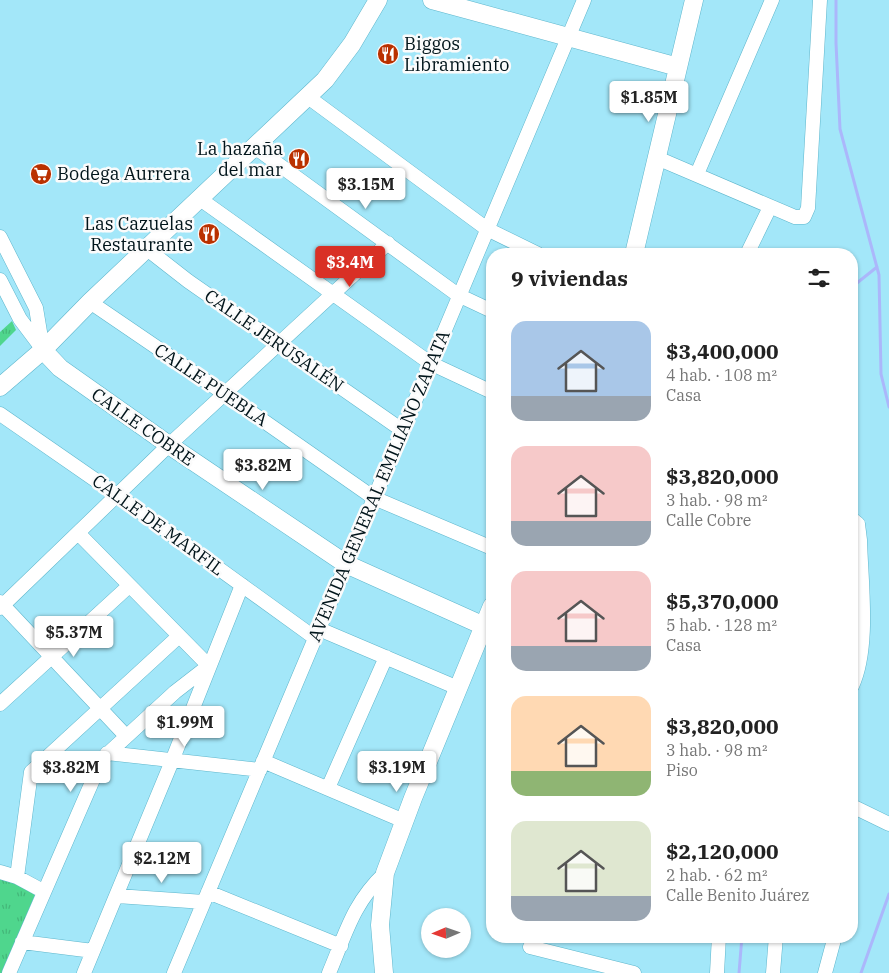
<!DOCTYPE html>
<html lang="es">
<head>
<meta charset="utf-8">
<style>
  :root { --surface:#fff; --page:#f2f2f2; --text:#222; --muted:#767676; --accent:#d93025 }
  body { margin:0; font-family:"IBM Plex Serif",serif; background:var(--page); color:var(--text); height:100vh; display:flex; flex-direction:column; font-size:19px; white-space:nowrap }
  * { box-sizing:border-box; margin:0 }
  p { font-size:16px; color:var(--muted) }
  .icon { flex:none; width:28px; height:28px; fill:none; stroke:currentColor; stroke-width:2; stroke-linecap:round; stroke-linejoin:round }
  .map { position:relative; flex:1; overflow:hidden }
  .side { position:absolute; left:486px; top:248px; width:372px; height:695px; display:flex; flex-direction:column; background:var(--surface); border-radius:20px; box-shadow:0 1px 4px #0004 }
  .side>* { flex:none }
  .needle { width:32px; rotate:268deg }
  .controls { position:absolute; left:421px; top:908px; display:grid; gap:10px }
  .controls a { display:grid; place-items:center; width:50px; height:50px; border-radius:50%; background:var(--surface); box-shadow:0 1px 4px #0004; font-size:25px }
  .price { position:absolute; translate:-50% -42px; padding:0 11px; border-radius:5px; background:#fff; color:#222; font-size:16px; line-height:32px; filter:drop-shadow(0 1px 2px #0008) }
  .price::after { content:''; position:absolute; left:50%; top:30px; width:15px; height:11px; margin-left:-8px; background:inherit; clip-path:polygon(0 0,100% 0,50% 100%) }
  .price.active { background:var(--accent); color:#fff }
  ul { padding:0; list-style:none }
  li { display:flex; align-items:center; gap:15px; height:125px; padding:0 25px }
  li span { display:grid; place-items:center; flex:none; width:140px; height:100px; border-radius:15px; color:#555 }
  li>.icon { margin-inline-start:auto }
  span .icon { width:60px; height:60px; fill:#fffc; stroke-width:1 }
  li b { font-size:21px }
  h2 { display:flex; justify-content:space-between; align-items:center; height:60px; padding:0 25px; font-size:21px }
  .map>svg:first-child { display:block }
</style>
</head>
<body>
<div class="map">
<svg width="889" height="973" viewBox="0 0 889 973">
  <defs>
    <pattern id="park-tufts" width="24" height="20" patternUnits="userSpaceOnUse" patternTransform="scale(1.25)"><rect width="24" height="20" fill="#4fd68d"/><path d="M3 7l-1-3M5 7V3M7 7l1-3M15 17l-1-3M17 17v-4M19 17l1-3" fill="none" stroke="#43b779"/></pattern>
  </defs>
  <rect width="100%" height="100%" fill="#a3e7f9"/>
  <path fill="url(#park-tufts)" d="M12,321l4,9 -16,16v-14z
    M0,879l10,1 25,15 -33,78h-2z"/>
  <g fill="none" stroke-linecap="round" stroke-linejoin="round">
    <path stroke="#abb7fb" stroke-width="3" d="M836,0v43l4,86 39,146 2,99 8,33
      M852,287l25,-20
      M739,973l3,-37
      M861,973l28,-79"/>
    <g stroke="#5eb6cc" stroke-width="15">
      <path id="minor" d="M308,97l179,132 51,25
        M256,148l202,147 34,16
        M657,158l138,59h9l4,-9 12,-208
        M697,174l75,-174
        M200,199l230,164 62,29
        M0,237l36,71 7,42
        M147,249l41,32 214,149
        M747,254l23,-47
        M0,280l20,39 21,28
        M90,302l135,92 149,104 118,50
        M0,414l117,81 198,143
        M852,519l6,5 2,16c1,42 10,107 -8,146
        M78,533l130,132
        M0,602l126,134
        M0,608l169,-163 219,-202
        M319,629l139,59
        M0,704l129,-118
        M107,753l153,17
        M263,761l141,60
        M328,788l58,-131
        M852,806l37,18
        M0,872l17,5 26,14
        M17,877l14,-105 147,-135
        M208,892l133,54
        M117,896l87,6
        M22,942l71,9
        M530,947l104,26
        M9,973l93,-214 73,-67 31,-24
        M84,973l88,-212 70,-176
        M174,973l410,-973
        M329,973c17,-40 24,-70 56,-100
        M717,973l2,-37
        M773,973l3,-37
        M825,973l10,-37"/>
    </g>
    <g stroke="#5eb6cc" stroke-width="19">
      <path id="major" d="M432,0l246,67
        M634,254l60,-254
        M43,350l17,18 109,77 177,119 138,62
        M0,387l43,-37 47,-48 235,-222 27,-36 26,-44
        M384,973l-4,-48 5,-52 28,-75 79,-192"/>
    </g>
    <use href="#minor" stroke="#fff" stroke-width="14"/>
    <use href="#major" stroke="#fff" stroke-width="18"/>
  </g>
  <defs>
    <g id="restaurant-disc" transform="scale(1.125)"><circle r="9.5" fill="#ba3100" stroke="#fbfbfb"/><path d="M-5-6h1v4h1v-4h1v4h1v-4h1v5L-1.5 .5V6h-2V.5L-5-1ZM5-6V6H3V1.5H1.5Q1.5-4 5-6Z" fill="#fff"/></g>
    <g id="supermarket-disc" transform="scale(1.125)"><circle r="9.5" fill="#ba3100" stroke="#fbfbfb"/><path d="M-6-5.5h2.5l.6 2H6L4.5 2H-2.5L-4.4-4H-6ZM-1.5 3.2a1.3 1.3 0 1 0 .1 0ZM3 3.2a1.3 1.3 0 1 0 .1 0Z" fill="#fff"/></g>
  </defs>
  <g fill-rule="evenodd">
    <use href="#restaurant-disc" x="388" y="54"/>
    <use href="#restaurant-disc" x="299" y="159"/>
    <use href="#supermarket-disc" x="41" y="174"/>
    <use href="#restaurant-disc" x="209" y="234"/>
  </g>
  <g text-anchor="middle" stroke-width="5" stroke-linejoin="round" paint-order="stroke">
    <g font-size="18" fill="#00141a" stroke="#fbfbfb" text-anchor="start">
      <text x="404" y="50">Biggos<tspan x="404" dy="21">Libramiento</tspan></text>
      <text x="283" y="155" text-anchor="end">La hazaña<tspan x="283" dy="21">del mar</tspan></text>
      <text x="57" y="180">Bodega Aurrera</text>
      <text x="193" y="230" text-anchor="end">Las Cazuelas<tspan x="193" dy="21">Restaurante</tspan></text>
    </g>
    <g font-size="18" fill="#00141a" stroke="#fbfbfb">
      <text transform="translate(274 341) rotate(35)" y="6">CALLE JERUSALÉN</text>
      <text transform="translate(211 385) rotate(34)" y="6">CALLE PUEBLA</text>
      <text transform="translate(143 427) rotate(35)" y="6">CALLE COBRE</text>
      <text transform="translate(379 486) rotate(-67)" y="6">AVENIDA GENERAL EMILIANO ZAPATA</text>
      <text transform="translate(158 525) rotate(36)" y="6">CALLE DE MARFIL</text>
    </g>
  </g>
</svg>
<div class="controls">
<a><svg class="needle" viewBox="-14 -14 28 28"><path d="M0-13l5 13h-10z" fill="#e53935"/><path d="M0 13l5-13h-10z" fill="#767676"/></svg></a>
</div>
<b class="price" style="left:649px;top:123px">$1.85M</b>
<b class="price" style="left:366px;top:210px">$3.15M</b>
<b class="price active" style="left:350px;top:288px">$3.4M</b>
<b class="price" style="left:263px;top:491px">$3.82M</b>
<b class="price" style="left:74px;top:658px">$5.37M</b>
<b class="price" style="left:185px;top:748px">$1.99M</b>
<b class="price" style="left:71px;top:793px">$3.82M</b>
<b class="price" style="left:397px;top:793px">$3.19M</b>
<b class="price" style="left:162px;top:884px">$2.12M</b>
<section class="side">
<h2>9 viviendas<svg class="icon" aria-label="filters" viewBox="0 0 24 24"><path d="M4 7h16M4 17h16"/><circle cx="9" cy="7" r="2"/><circle cx="15" cy="17" r="2"/></svg></h2>
<ul>
<li><span style="background:linear-gradient(#a9c7e8 75%,#9aa5b1 0)"><svg class="icon" aria-label="home" viewBox="0 0 24 24"><path d="M3 11l9-7 9 7M6 9v11h12V9"/></svg></span><div><b>$3,400,000</b><p>4 hab. · 108 m²</p><p>Casa</p></div></li>
<li><span style="background:linear-gradient(#f6c9c9 75%,#9aa5b1 0)"><svg class="icon" aria-label="home" viewBox="0 0 24 24"><path d="M3 11l9-7 9 7M6 9v11h12V9"/></svg></span><div><b>$3,820,000</b><p>3 hab. · 98 m²</p><p>Calle Cobre</p></div></li>
<li><span style="background:linear-gradient(#f6c9c9 75%,#9aa5b1 0)"><svg class="icon" aria-label="home" viewBox="0 0 24 24"><path d="M3 11l9-7 9 7M6 9v11h12V9"/></svg></span><div><b>$5,370,000</b><p>5 hab. · 128 m²</p><p>Casa</p></div></li>
<li><span style="background:linear-gradient(#ffd9b3 75%,#8fb573 0)"><svg class="icon" aria-label="home" viewBox="0 0 24 24"><path d="M3 11l9-7 9 7M6 9v11h12V9"/></svg></span><div><b>$3,820,000</b><p>3 hab. · 98 m²</p><p>Piso</p></div></li>
<li><span style="background:linear-gradient(#dfe7d0 75%,#9aa5b1 0)"><svg class="icon" aria-label="home" viewBox="0 0 24 24"><path d="M3 11l9-7 9 7M6 9v11h12V9"/></svg></span><div><b>$2,120,000</b><p>2 hab. · 62 m²</p><p>Calle Benito Juárez</p></div></li>
</ul>
</section>
</div>
</body>
</html>
